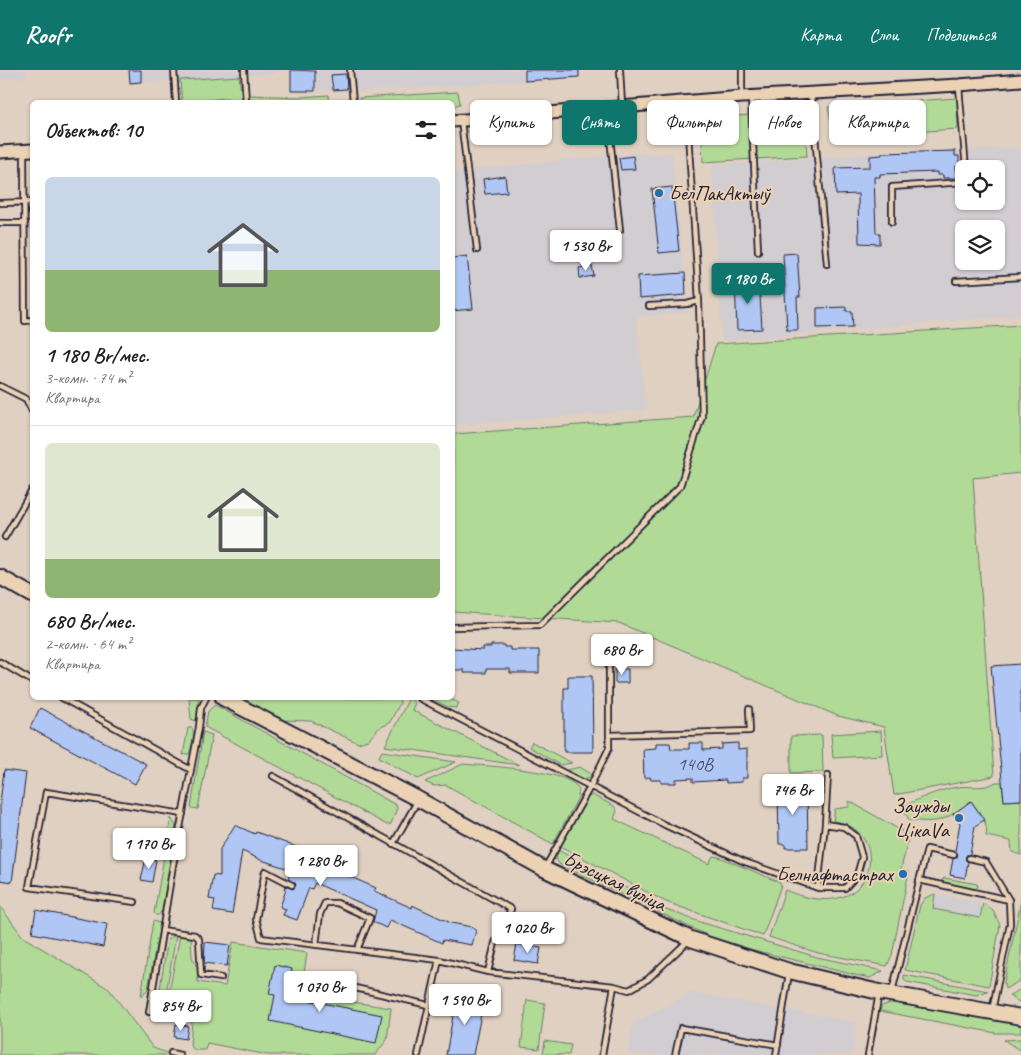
<!DOCTYPE html>
<html lang="ru">
<head>
<meta charset="utf-8">
<style>
  :root { --surface:#fff; --page:#f2f2f2; --text:#202124; --muted:#757577; --line:#e0e0e0; --accent:#0f766e }
  body { margin:0; font-family:Caveat,sans-serif; background:var(--page); color:var(--text); height:100vh; display:flex; flex-direction:column; font-size:19px; white-space:nowrap }
  * { box-sizing:border-box; margin:0 }
  p { font-size:16px; color:var(--muted) }
  .icon { flex:none; width:28px; height:28px; fill:none; stroke:currentColor; stroke-width:2; stroke-linecap:round; stroke-linejoin:round }
  .map { position:relative; flex:1; overflow:hidden }
  .sheet { position:absolute; left:30px; top:30px; width:425px; height:600px; display:flex; flex-direction:column; background:var(--surface); border-radius:8px; box-shadow:0 1px 4px #0004 }
  .sheet>* { flex:none }
  .top-card { position:absolute; left:470px; top:30px; width:475px; height:45px; display:flex; gap:10px }
  .fabs { position:absolute; left:955px; top:90px; display:grid; gap:10px }
  .fabs a { display:grid; place-items:center; width:50px; height:50px; border-radius:8px; background:var(--surface); box-shadow:0 1px 4px #0004; font-size:25px }
  .price { position:absolute; translate:-50% -42px; padding:0 11px; border-radius:5px; background:#fff; color:#222; font-size:16px; line-height:32px; filter:drop-shadow(0 1px 2px #0008) }
  .price::after { content:''; position:absolute; left:50%; top:30px; width:15px; height:11px; margin-left:-8px; background:inherit; clip-path:polygon(0 0,100% 0,50% 100%) }
  .price.current { background:var(--accent); color:#fff }
  ul { padding:0; list-style:none }
  li { display:grid; align-content:center; gap:10px; height:265px; padding:0 15px }
  li+li { border-top:1px solid var(--line) }
  li span { display:grid; place-items:center; height:155px; border-radius:8px; color:#555 }
  li>.icon { margin-inline-start:auto }
  span .icon { width:90px; height:90px; fill:#fffc; stroke-width:1 }
  li b { font-size:21px }
  h2 { display:flex; justify-content:space-between; align-items:center; height:60px; padding:0 15px; font-size:21px }
  .tag { padding:0 18px; border-radius:8px; background:var(--surface); box-shadow:0 1px 4px #0004; font-size:18px; line-height:45px }
  .tag.current { background:var(--accent); color:#fff }
  header { display:flex; align-items:center; gap:30px; box-sizing:border-box; height:70px; padding:0 25px; background:var(--accent); color:#fff }
  header strong { font-size:24px }
  nav { display:flex; gap:28px; margin-inline-start:auto; font-size:18px }
  .map>svg:first-child { display:block }
</style>
</head>
<body>
<header>
<strong>Roofr</strong>
<nav><a>Карта</a><a>Слои</a><a>Поделиться</a></nav>
</header>
<div class="map">
<svg width="1021" height="985" viewBox="0 0 1021 985">
  <rect width="100%" height="100%" fill="#e0d0c1"/>
  <filter id="ink" filterUnits="userSpaceOnUse"><feTurbulence type="fractalNoise" baseFrequency=".02" numOctaves="2"/><feDisplacementMap in="SourceGraphic" scale="10" xChannelSelector="R" yChannelSelector="G"/><feConvolveMatrix kernelMatrix="1 2 1 2 8 2 1 2 1" color-interpolation-filters="sRGB"/></filter>
  <g filter="url(#ink)">
    <path fill="#d2cdd1" fill-rule="evenodd" d="M0,0h27v7l-27,2z
      M129,0h443l-2,8 -212,14v-3l-67,2v-21l-22,4 -139,9z
      M1021,78v167l-299,26 -10,-176 170,-12zM964,99h32v32h-32zM964,159h32v32h-32z
      M672,83l15,160 -51,4 10,93 -193,15 -1,-253 160,-17z
      M935,824l48,9 -3,15 -48,-9z
      M691,923l166,29 -5,33h-224l5,-32z"/>
    <path fill="#b2da97" stroke="#6a7e69" d="M239,6l3,26h-13l-1,-4 -46,4 -2,-22z
      M458,22l2,12 -7,2 -1,-4h-91l-2,-4z
      M249,25l51,2 29,-2v7h-78z
      M957,28l1,31 -124,8 -6,-30z
      M804,42l3,44 -104,6 -2,-44z
      M1021,255v148l-48,5 21,298 -100,19 -10,-68 -46,-11 -219,-93 -166,-11v-178l240,-17 23,-73z
      M189,628h10l-3,23 -5,-2z
      M238,628h161l1,5 -10,19 -11,6 -11,12 -10,3 -47,-22 -30,-1z
      M409,628l6,5 -3,7 107,55 -134,-19z
      M429,628h19l11,5 -3,5 -8,-1z
      M215,635l181,100 1,3 -6,16 -4,1 -182,-98 3,-16z
      M188,658h4c3,7 0,19 -3,26l-6,1z
      M881,661l1,24 -49,3 -2,-24z
      M203,662l9,3 -14,74 -7,-1z
      M822,665l1,37 -32,1v-37z
      M532,672l40,21 -12,2 -31,-18z
      M382,681l74,11 -38,17 -39,-22z
      M463,694c20,2 109,5 116,26 0,0 -1,7 -1,8l-25,46 -107,-59 -12,1 -9,-4z
      M580,697l11,7 -1,3 -6,2 -17,-9z
      M996,712h6l2,19 17,-1v55l-9,-3 -1,-11 -25,-5c3,-14 -7,-23 -15,-35 -26,19 -29,23 -62,19l-7,-13c18,-9 36,-17 56,-20 14,-2 25,3 38,-5z
      M592,725l22,11 3,5 -3,8 95,45 4,-8 6,1 60,25 2,3 -18,51 -97,-34 -106,-56 28,-49z
      M849,731l60,34 -8,34 8,2 -17,84 -5,11 -69,-13 -49,-16 16,-47c94,41 109,-63 48,-69l2,-12 14,-2z
      M171,748l5,8 -14,85 -5,5 -3,-3z
      M558,780l106,59 36,13 117,35 66,14 -13,7 -15,-3 -134,-33 -162,-78 -3,-5z
      M944,808l33,6 1,3 -3,2 -31,-6 -2,-3z
      M935,824l-2,15 47,9 3,-15 10,8 7,14 -11,61 -84,-16 15,-65 5,-7z
      M1021,831v79l-16,9 -1,-7z
      M0,836l23,31 86,52 44,59 20,7h-173z
      M153,851l7,2 -12,66 -7,7z
      M176,865l-11,64 -6,-4 9,-56z
      M180,865l11,3 1,19 5,10 1,15 27,4 8,-44 74,11 -6,41 90,14 -4,32 -12,15h-107l-61,-12 -2,7h-10l-5,-4 2,-25 -28,-3z
      M904,905l84,16 -12,4 -69,-13 -3,-2z
      M1021,919v14l-12,-7z
      M527,930l18,3 -6,46 -18,-2z
      M893,932l128,21v10h-25l-116,-22 2,-5z
      M1021,969v12l-17,-11z
      M545,971l26,4 -2,10 -26,-1z"/>
    <path fill="#b0c7f5" stroke="#22223b" d="M129,0h12v12l-11,1z
      M291,0l24,1v20h-24z
      M525,0h54v7l-54,4z
      M346,4l1,15 -14,1 -2,-15z
      M955,81v5h4v10h-3v12h-13v-3h-6v-3l-57,2v3h-6l2,56h4v11l-21,-1 -1,-49 -22,1 -1,-27 35,-1v-11l12,-1v-2z
      M633,86l2,13 -14,1 -2,-12z
      M505,106l2,16 -22,2 -2,-15z
      M672,117l7,64 -20,2 -7,-64z
      M797,183l3,44h-3l1,33h-11l-4,-76z
      M467,186l6,53 -21,2v-53z
      M592,196l2,10 -14,2 -1,-10z
      M685,203l1,22 -47,4 -1,-23z
      M759,209l3,50 -25,1 -2,-50z
      M846,237v4h6l1,16 -36,1v-20z
      M491,575h13v2h6v3h29v23h-29v-4h-24v4h-22v-3h-12v-22l31,2v-3h8z
      M1021,594v136l-17,1 -13,-135z
      M615,599h13v14h-13z
      M568,606h24l1,76h-29v-64h4z
      M40,638l106,56 -11,20 -105,-56z
      M656,673h14l1,6h18v-6h14v7l19,-1v-5l16,-1v7l9,-1v29h-5v4l-16,1v-3l-33,2v-4l-17,1v4h-15v-3h-10l-1,-3 -6,1 -1,-29 13,-1z
      M4,700l22,3 -14,109 -12,-2v-77z
      M784,714h23l1,64h-23v-4h-6l-1,-54h6z
      M971,731l13,19 -9,6 -5,28 -5,4 3,4 -3,16 -15,-3 3,-16 5,-4 -3,-4 5,-28 -7,-9z
      M235,755l20,9 1,-2 43,16 -2,5 10,3v2l69,30 -2,3 38,17v-3l39,18 21,4 4,4 -4,14 -29,-5 -1,3 -52,-23 -4,8 -13,-6 3,-12 -61,-27 -3,6 -3,-1 -12,32 -14,-5 3,-6 -6,-2 6,-17h-2l1,-4 8,3 3,-4 -8,-6 4,-9 -31,-10 -19,-9 -10,63 -19,-3 2,-11 -6,-1 4,-24 7,1v-27z
      M146,788l10,2 -4,22 -11,-2z
      M36,840l71,14 -4,23 -71,-14z
      M205,872l25,3 -3,21 -23,-3z
      M517,874l24,4 -3,16 -24,-4z
      M275,895l17,4 -5,27 95,19 -6,28 -106,-22 5,-26 -6,-1z
      M457,924l27,5 -11,56h-27z
      M176,954l12,2 -2,13 -12,-2z"/>
    <g fill="none" stroke-linecap="round" stroke-linejoin="round">
      <g stroke="#22223b" stroke-width="8">
        <path id="service" d="M174,0l2,32
          M244,0l2,32
          M350,0l3,32
          M620,0l2,35
          M742,0v26
          M959,17l7,82
          M811,23l16,171
          M751,28l7,153
          M607,40l13,120
          M461,51l16,129
          M24,81l1,170 7,-1
          M0,133l32,-1
          M892,152v-35l72,-5
          M0,153h25
          M956,211l65,-4
          M649,236l38,-2 12,-3
          M0,316l26,13 6,12
          M5,467l27,-47
          M452,557l88,-2 140,-139 22,-70 -3,-115 -13,-198
          M0,592l32,19
          M62,628l129,72
          M419,628l246,127 80,37 73,26h27l12,-13 5,-18 -6,-21 -12,-9 -19,-3 -7,64
          M609,665l141,-4 -1,-22
          M273,706l238,133 -16,34 -7,29
          M825,754l3,-49
          M393,774l25,-44
          M969,788l17,4 23,38 1,24 -18,87
          M545,798l45,-81 19,-39v-100
          M919,810l90,20
          M292,815l-27,-14 -9,48 5,19 178,22 49,12 126,14
          M135,832l-106,-15 17,-95 137,22
          M162,860l33,5 4,4 2,36 20,3
          M316,875l4,-31 5,-11h12l33,15 -13,32
          M321,910l107,25
          M892,922l35,-143 27,6
          M149,942l24,-147 26,-138 2,-19 5,-10
          M171,983l9,2
          M418,985l21,-95
          M602,985l12,-69 15,4 19,-11 41,-39
          M675,985l6,-27 97,17
          M776,985l13,-82
          M868,985l11,-62"/>
      </g>
      <g stroke="#22223b" stroke-width="15">
        <path id="tertiary" d="M452,51l290,-24 217,-12 62,-5
          M0,82l32,-2"/>
      </g>
      <g stroke="#22223b" stroke-width="18">
        <path id="primary" d="M0,507l32,18
          M223,628l195,101 126,70 147,70 98,32 90,21 142,25"/>
      </g>
      <use href="#service" stroke="#ecd2b4" stroke-width="4.5"/>
      <use href="#tertiary" stroke="#ecd2b4" stroke-width="11"/>
      <use href="#primary" stroke="#ecd2b4" stroke-width="14"/>
    </g>
  </g>
  <g fill="#1f6fb2" stroke="#ecd2b4" stroke-width="2">
    <circle cx="659" cy="123" r="5"/>
    <circle cx="959" cy="748" r="5"/>
    <circle cx="903" cy="804" r="5"/>
  </g>
  <g text-anchor="middle" stroke-width="4" stroke-linejoin="round" paint-order="stroke">
    <g font-size="19" fill="#464b6a">
      <text x="695" y="700">140В</text>
    </g>
    <g font-size="21" fill="#22223b" stroke="#ecd2b4" text-anchor="end">
      <text x="669" y="130" text-anchor="start">БелПакАктыў</text>
      <text x="949" y="743">Заужды<tspan x="949" dy="24">ЦікаVа</tspan></text>
      <text x="893" y="811">Белнафтастрах</text>
    </g>
    <g font-size="21" fill="#22223b" stroke="#ecd2b4">
      <text transform="translate(615 811) rotate(26)" y="7">Брэсцкая вуліца</text>
    </g>
  </g>
</svg>
<div class="fabs">
<a><svg class="icon" aria-label="locate" viewBox="0 0 24 24"><circle cx="12" cy="12" r="6"/><path d="M12 2v4M12 18v4M2 12h4M18 12h4"/></svg></a>
<a><svg class="icon" aria-label="layers" viewBox="0 0 24 24"><path d="M12 4l9 5-9 5-9-5zM3 14l9 5 9-5"/></svg></a>
</div>
<b class="price" style="left:586px;top:202px">1 530 Br</b>
<b class="price current" style="left:748px;top:235px">1 180 Br</b>
<b class="price" style="left:622px;top:606px">680 Br</b>
<b class="price" style="left:793px;top:746px">746 Br</b>
<b class="price" style="left:149px;top:800px">1 170 Br</b>
<b class="price" style="left:321px;top:817px">1 280 Br</b>
<b class="price" style="left:528px;top:884px">1 020 Br</b>
<b class="price" style="left:320px;top:943px">1 070 Br</b>
<b class="price" style="left:465px;top:956px">1 590 Br</b>
<b class="price" style="left:181px;top:962px">854 Br</b>
<div class="top-card">
<a class="tag">Купить</a>
<a class="tag current">Снять</a>
<a class="tag">Фильтры</a>
<a class="tag">Новое</a>
<a class="tag">Квартира</a>
</div>
<section class="sheet">
<h2>Объектов: 10<svg class="icon" aria-label="filters" viewBox="0 0 24 24"><path d="M4 7h16M4 17h16"/><circle cx="9" cy="7" r="2"/><circle cx="15" cy="17" r="2"/></svg></h2>
<ul>
<li><span style="background:linear-gradient(#c9d6e8 60%,#8fb573 0)"><svg class="icon" aria-label="home" viewBox="0 0 24 24"><path d="M3 11l9-7 9 7M6 9v11h12V9"/></svg></span><div><b>1 180 Br/мес.</b><p>3-комн. · 74 m²</p><p>Квартира</p></div></li>
<li><span style="background:linear-gradient(#dfe7d0 75%,#8fb573 0)"><svg class="icon" aria-label="home" viewBox="0 0 24 24"><path d="M3 11l9-7 9 7M6 9v11h12V9"/></svg></span><div><b>680 Br/мес.</b><p>2-комн. · 64 m²</p><p>Квартира</p></div></li>
</ul>
</section>
</div>
</body>
</html>
